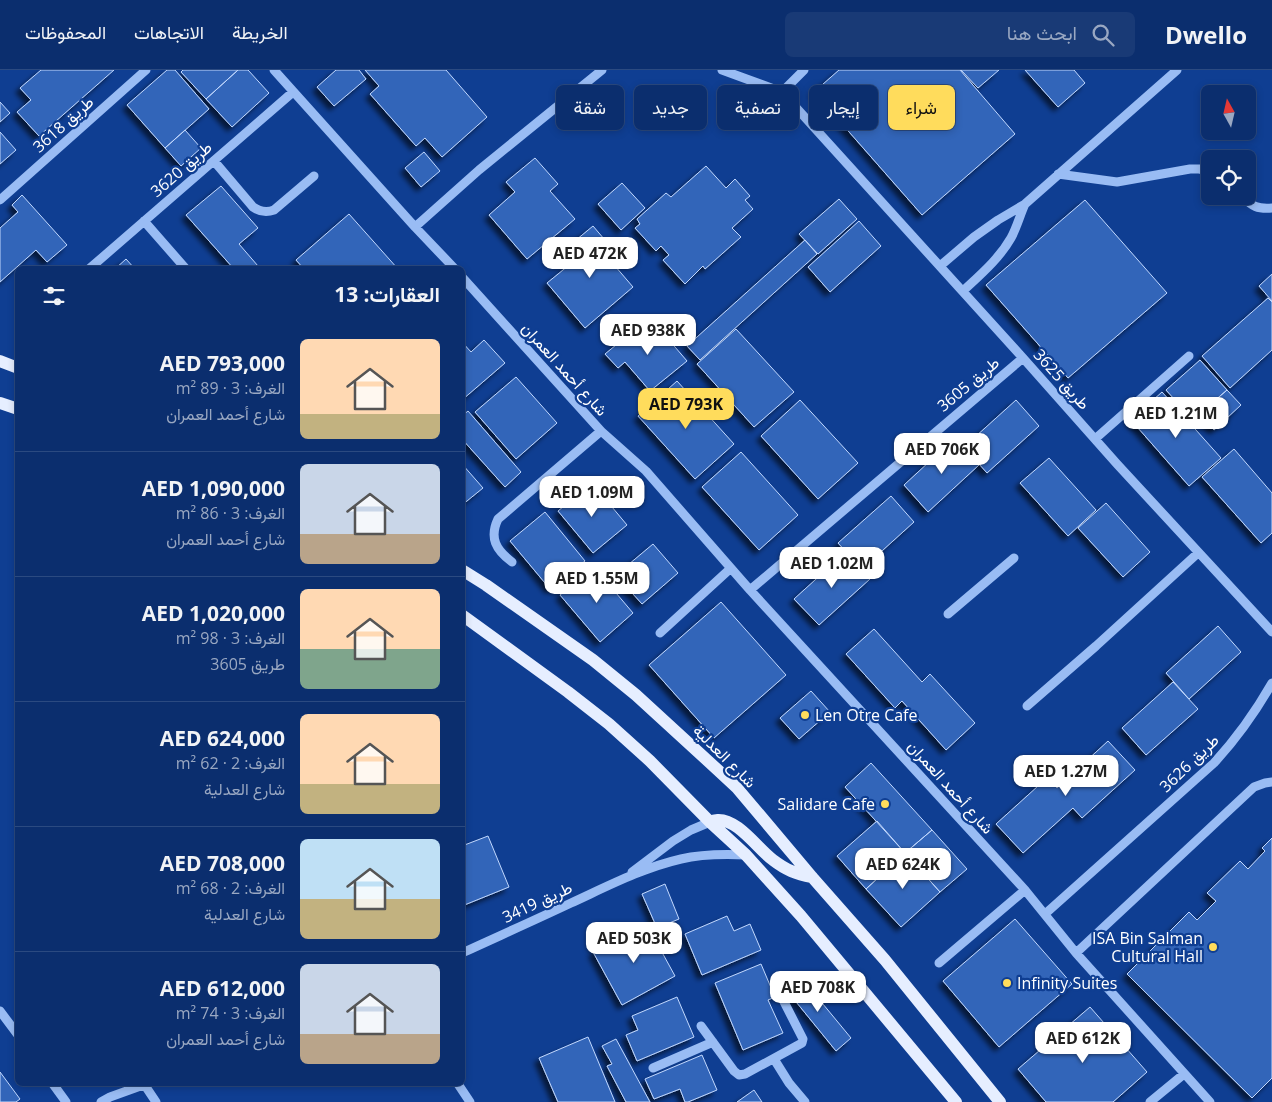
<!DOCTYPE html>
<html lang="ar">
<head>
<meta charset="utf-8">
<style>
  :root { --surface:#0b2e6e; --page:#193a76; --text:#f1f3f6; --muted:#9aa8c2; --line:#2b4a81; --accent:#ffdc5c }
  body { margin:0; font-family:"Open Sans",Vazirmatn,sans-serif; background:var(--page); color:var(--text); direction:rtl; height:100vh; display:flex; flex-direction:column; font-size:19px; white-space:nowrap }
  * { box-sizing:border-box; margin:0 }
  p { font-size:16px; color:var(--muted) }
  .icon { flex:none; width:28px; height:28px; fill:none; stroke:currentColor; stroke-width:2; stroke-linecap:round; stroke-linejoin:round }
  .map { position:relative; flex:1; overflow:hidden; direction:ltr }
  .panel { position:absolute; left:15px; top:196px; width:450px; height:820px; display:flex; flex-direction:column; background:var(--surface); border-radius:8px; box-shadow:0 2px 8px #0003,0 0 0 1px var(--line); direction:rtl }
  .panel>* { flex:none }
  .banner { position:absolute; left:480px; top:15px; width:475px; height:45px; direction:rtl; display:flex; gap:10px }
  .needle { width:32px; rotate:352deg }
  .fabs { position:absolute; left:1201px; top:15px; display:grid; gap:10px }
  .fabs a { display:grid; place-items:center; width:55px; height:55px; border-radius:8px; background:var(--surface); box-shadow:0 2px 8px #0003,0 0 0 1px var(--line); font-size:25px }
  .price { position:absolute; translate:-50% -42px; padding:0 11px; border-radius:10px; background:#fff; color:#222; font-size:16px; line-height:32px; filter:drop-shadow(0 1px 2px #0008) }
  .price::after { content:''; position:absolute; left:50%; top:30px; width:15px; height:11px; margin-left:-8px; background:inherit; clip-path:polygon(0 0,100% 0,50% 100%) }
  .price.active { background:var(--accent); color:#111 }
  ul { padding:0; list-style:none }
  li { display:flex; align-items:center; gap:15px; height:125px; padding:0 25px }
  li+li { border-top:1px solid var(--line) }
  li span { display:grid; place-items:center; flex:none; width:140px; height:100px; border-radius:8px; color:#555 }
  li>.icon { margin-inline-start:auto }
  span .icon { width:60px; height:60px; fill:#fffc; stroke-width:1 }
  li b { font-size:21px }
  h2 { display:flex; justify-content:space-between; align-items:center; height:60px; padding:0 25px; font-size:21px }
  .tag { padding:0 18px; border-radius:8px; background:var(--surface); box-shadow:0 2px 8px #0003,0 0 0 1px var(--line); font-size:18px; line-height:45px }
  .tag.active { background:var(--accent); color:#111 }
  header { display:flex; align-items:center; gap:30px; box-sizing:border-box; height:70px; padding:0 25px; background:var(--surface); border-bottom:1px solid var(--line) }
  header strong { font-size:24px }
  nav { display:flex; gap:28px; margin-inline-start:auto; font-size:18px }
  .search { width:350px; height:45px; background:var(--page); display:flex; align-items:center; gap:12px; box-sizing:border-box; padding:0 18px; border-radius:8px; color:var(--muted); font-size:19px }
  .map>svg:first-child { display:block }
</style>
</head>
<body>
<header>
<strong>Dwello</strong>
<div class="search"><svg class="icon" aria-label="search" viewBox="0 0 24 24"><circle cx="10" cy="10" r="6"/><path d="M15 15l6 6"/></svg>ابحث هنا</div>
<nav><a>الخريطة</a><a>الاتجاهات</a><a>المحفوظات</a></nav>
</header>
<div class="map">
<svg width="1272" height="1032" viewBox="0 0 1272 1032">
  <defs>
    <filter id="shadow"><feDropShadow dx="-4.5" dy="4.5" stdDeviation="2.5" flood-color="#0009"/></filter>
  </defs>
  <rect width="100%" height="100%" fill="#0f3e92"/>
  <path fill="#3365b9" stroke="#c1d8fe" filter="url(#shadow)" d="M41,0h73l-75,66 -22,-24 14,-12 -11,-12z
    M167,0h8l34,39 -44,39 -38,-43z
    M183,0h55l-32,29 -25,-27z
    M238,0h10l21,23 -37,34 -26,-28z
    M336,0h23l7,9 -32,27 -17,-19z
    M365,0h81l41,47 -45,40 -17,-19 -9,8 -46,-52 9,-8z
    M839,0h121l55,64 -93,81 -108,-123z
    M961,0h38l-21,18z
    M1025,0h49l11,13 -27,24z
    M0,32l10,11 -10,9z
    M185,60l16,18 -20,18 -16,-18z
    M0,62l16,18 -16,14z
    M424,82l16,19 -19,16 -16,-19z
    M535,88l23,26 -8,7 25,28 -48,40 -38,-44 26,-23 -9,-10z
    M706,96l20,22 9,-9 15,17 -5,4 8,9 -21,19 9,9 -36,32 -2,-3 -18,18 -22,-24 6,-5 -8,-9 -5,5 -21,-23 5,-4 -3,-5 29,-26 5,4z
    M622,113l23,25 -24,22 -23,-26z
    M221,116l37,42 -19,16 19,22 -2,3h-22l-48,-54z
    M22,125l45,50 -20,17 -11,-12 -36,32v-54l18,-16 -6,-7z
    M839,129l18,20 -39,35 -19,-20z
    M1085,130l82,93 -99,85 -82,-93z
    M349,144l49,55h-94l-8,-9z
    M859,151l22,25 -51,46 -22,-25z
    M593,156l23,27 -7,6 24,28 -48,41 -38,-45 27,-22 -10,-11z
    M805,170l12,14 -117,106 -13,-14z
    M126,189l9,10h-20z
    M1272,204v27l-13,-15z
    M1268,228l4,4v48l-42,38 -28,-32z
    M657,256l30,35 -37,30 -25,-29 -7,6 -13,-14 33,-27 8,8z
    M736,259l58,63 -40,35 -57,-63z
    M484,270l21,23 -43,37v-58l9,10z
    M1200,290l27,30 -34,30 -27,-30z
    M516,307l41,46 -41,36 -41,-47z
    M677,311l57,63 -39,35 -57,-63z
    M1227,320l14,15 -27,25 -15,-16z
    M1162,322l59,66 -32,28 -58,-66z
    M800,330l58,63 -40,36 -57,-63z
    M1016,330l23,26 -52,47 -23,-26z
    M468,341l53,61 -16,15 -43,-48v-23z
    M955,368l24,27 -51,47 -24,-27z
    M1234,379l38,44v40l-11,10 -59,-66z
    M741,382l57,63 -39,35 -57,-63z
    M1049,388l47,52 -28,26 -48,-53z
    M462,394l21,24 -21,17z
    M592,413l35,42 -34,28 -35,-42z
    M891,426l23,26 -52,47 -24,-26z
    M1106,433l44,49 -27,25 -45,-49z
    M545,442l40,49 -35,28 -40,-48z
    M653,474l25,29 -36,31 -26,-29z
    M846,482l24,27 -51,46 -25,-26z
    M594,497l39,46 -33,29 -40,-47z
    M721,532l65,73 -72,63 -65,-73z
    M1218,556l23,26 -52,47 -23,-26z
    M874,559l48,53 8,-8 45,49 -29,27 -44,-49 -7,7 -49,-54z
    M1173,612l25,27 -52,46 -24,-27z
    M811,621l19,21 -31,27 -19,-21z
    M1108,671l27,29 -53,48 -9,-10 -50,45 -27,-29 52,-47 9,11z
    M871,693l61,67 -27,23 -60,-66z
    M877,751l28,32 -39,36 -29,-33z
    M932,760l35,39 -27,23 -35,-39z
    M488,766l21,51 -47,19v-60z
    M1272,768v240l-20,20 -125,-124 62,-62 8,8 19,-19 -9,-8 33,-32 8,8 17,-18 -3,-3z
    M905,783l35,39 -39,35 -35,-38z
    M665,814l14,35 -22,9 -15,-34z
    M727,846l7,15 16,-7 11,26 -59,25 -17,-41z
    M1015,849l57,65 -73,63 -56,-66z
    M646,853l29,53 -53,29 -29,-53z
    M761,894l14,33 -7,3 15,33 -40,17 -28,-67z
    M799,905l52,63 -15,13 -52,-64z
    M677,927l17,40 -57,24 -11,-26 12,-5 -6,-14z
    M1090,937l57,65 -34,30h-67l-28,-33z
    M588,967l27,65h-57l-19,-44z
    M616,969l34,63h-24l-19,-36 5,-2 -10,-18z
    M702,985l15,35 -29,12h-3l-5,-13 -26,10 -9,-20z
    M0,1002l20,27 -4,3h-16z
    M754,1020l8,12h-25z"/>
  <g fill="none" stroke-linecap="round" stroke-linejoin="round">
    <path stroke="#99bcf4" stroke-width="9" d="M274,0l141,157 40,42
      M722,0l60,22 241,266 94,106 155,168
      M782,22l22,-22
      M214,91l39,46c7,5 13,6 21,3l40,-34
      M1058,104l59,8 73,-13h9l11,2
      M1242,126c11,11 15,13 30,12
      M0,130l146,-130
      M144,151l42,48
      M415,157l64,-57 123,-100
      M940,196l34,-29 24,-17 27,-16 152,-134
      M89,199l204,-177
      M462,207l139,154 45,40 104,119 275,300 51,63 134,149
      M963,221c17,-16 36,-32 48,-53 6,-11 9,-23 14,-34
      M1095,369l94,-83
      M512,492c-16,-12 -23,-24 -14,-43l103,-88
      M750,520l273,-232
      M948,544l66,-56
      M660,563l71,-65
      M1027,636l69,-60 102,-93
      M632,802l41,-31 18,-11 19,-8
      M1045,844l169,-151c22,-24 42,-52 58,-80
      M462,883c37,-17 73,-33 109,-50 35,-16 71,-35 110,-44 21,-5 43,-5 65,-4
      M1076,883l178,-166 11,-4 7,-1
      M939,893l86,-73
      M0,941l18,24
      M701,956l33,45 5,4 6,-1 57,-31 1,-4 -25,-49
      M774,989l15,24 16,19
      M653,998l60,-26
      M53,1014l13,18
      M144,1014l12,18
      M458,1014l12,18
      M101,1032l9,-5 36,-13
      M1150,1032l34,-28"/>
    <path stroke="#e6eeff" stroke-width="12" d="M0,291l18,7
      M0,333l18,6
      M462,500l24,15 107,75 43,35 84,77 17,16 75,89 73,83 115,142
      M462,545l106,77 41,32 41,37 60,61 36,33 55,61 155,186
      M710,752c2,-1 5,-2 7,-2 20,-2 41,29 56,40 13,10 23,14 39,17"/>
  </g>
  <g fill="#ffdc5c" stroke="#0f3e92" stroke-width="2">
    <circle cx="805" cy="645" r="5"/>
    <circle cx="885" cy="734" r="5"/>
    <circle cx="1213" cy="877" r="5"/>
    <circle cx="1007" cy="913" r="5"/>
  </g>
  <g text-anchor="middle" stroke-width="4.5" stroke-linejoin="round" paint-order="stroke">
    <g font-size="16" fill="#fff" stroke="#0f3e92">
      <text transform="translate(63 54) rotate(-42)" y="6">طريق 3618</text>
      <text transform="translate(181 99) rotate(-41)" y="6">طريق 3620</text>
      <text transform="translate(565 299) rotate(48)" y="6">شارع أحمد العمران</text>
      <text transform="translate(1062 309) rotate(48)" y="6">طريق 3625</text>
      <text transform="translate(968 314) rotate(-40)" y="6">طريق 3605</text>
      <text transform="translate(725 686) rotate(45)" y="6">شارع العدلية</text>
      <text transform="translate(1189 693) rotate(-44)" y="6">طريق 3626</text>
      <text transform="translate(951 717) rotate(48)" y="6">شارع أحمد العمران</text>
      <text transform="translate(537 832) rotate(-25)" y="6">طريق 3419</text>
    </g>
    <g font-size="16" fill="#fff" stroke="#0f3e92" text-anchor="start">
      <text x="815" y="651">Len Otre Cafe</text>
      <text x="875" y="740" text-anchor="end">Salidare Cafe</text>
      <text x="1203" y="874" text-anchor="end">ISA Bin Salman<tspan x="1203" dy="18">Cultural Hall</tspan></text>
      <text x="1017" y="919">Infinity Suites</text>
    </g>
  </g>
</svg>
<div class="fabs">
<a><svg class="needle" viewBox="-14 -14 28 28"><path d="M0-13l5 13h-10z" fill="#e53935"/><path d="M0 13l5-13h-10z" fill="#9aa8c2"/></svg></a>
<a><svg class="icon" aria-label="locate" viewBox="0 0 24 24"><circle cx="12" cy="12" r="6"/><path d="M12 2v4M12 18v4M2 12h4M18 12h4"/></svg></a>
</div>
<b class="price" style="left:590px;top:209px">AED 472K</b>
<b class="price" style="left:648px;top:286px">AED 938K</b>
<b class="price active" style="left:686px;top:360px">AED 793K</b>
<b class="price" style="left:1176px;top:369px">AED 1.21M</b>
<b class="price" style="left:942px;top:405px">AED 706K</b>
<b class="price" style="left:592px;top:448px">AED 1.09M</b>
<b class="price" style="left:832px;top:519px">AED 1.02M</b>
<b class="price" style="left:597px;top:534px">AED 1.55M</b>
<b class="price" style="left:1066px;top:727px">AED 1.27M</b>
<b class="price" style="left:903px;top:820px">AED 624K</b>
<b class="price" style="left:634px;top:894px">AED 503K</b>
<b class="price" style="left:818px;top:943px">AED 708K</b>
<b class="price" style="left:1083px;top:994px">AED 612K</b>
<div class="banner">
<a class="tag active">شراء</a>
<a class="tag">إيجار</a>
<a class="tag">تصفية</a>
<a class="tag">جديد</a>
<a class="tag">شقة</a>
</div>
<section class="panel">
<h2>العقارات: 13<svg class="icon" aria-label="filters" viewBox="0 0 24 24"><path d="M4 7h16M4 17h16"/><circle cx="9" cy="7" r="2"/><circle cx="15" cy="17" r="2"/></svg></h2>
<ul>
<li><span style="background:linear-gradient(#ffd9b3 75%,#c2b280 0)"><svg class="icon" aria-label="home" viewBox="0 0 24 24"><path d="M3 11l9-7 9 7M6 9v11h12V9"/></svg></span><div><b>AED 793,000</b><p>الغرف: 3 · 89 m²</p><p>شارع أحمد العمران</p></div></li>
<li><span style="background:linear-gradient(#c9d6e8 70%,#b9a48a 0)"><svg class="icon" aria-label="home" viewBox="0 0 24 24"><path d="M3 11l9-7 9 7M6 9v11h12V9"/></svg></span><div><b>AED 1,090,000</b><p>الغرف: 3 · 86 m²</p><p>شارع أحمد العمران</p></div></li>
<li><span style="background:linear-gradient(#ffd9b3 60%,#7fa58c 0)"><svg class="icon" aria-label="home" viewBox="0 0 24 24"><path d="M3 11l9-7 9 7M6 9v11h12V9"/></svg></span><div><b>AED 1,020,000</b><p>الغرف: 3 · 98 m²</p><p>طريق 3605</p></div></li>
<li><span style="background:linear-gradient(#ffd9b3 70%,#c2b280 0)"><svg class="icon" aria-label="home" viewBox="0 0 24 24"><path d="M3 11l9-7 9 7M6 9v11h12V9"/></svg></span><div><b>AED 624,000</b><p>الغرف: 2 · 62 m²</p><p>شارع العدلية</p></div></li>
<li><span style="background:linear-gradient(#bfe0f5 60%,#c2b280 0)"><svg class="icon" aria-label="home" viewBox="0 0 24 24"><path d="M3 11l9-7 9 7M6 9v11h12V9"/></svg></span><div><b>AED 708,000</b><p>الغرف: 2 · 68 m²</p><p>شارع العدلية</p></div></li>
<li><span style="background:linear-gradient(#c9d6e8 70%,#b9a48a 0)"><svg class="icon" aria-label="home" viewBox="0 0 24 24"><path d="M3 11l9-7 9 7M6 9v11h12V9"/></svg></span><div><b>AED 612,000</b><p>الغرف: 3 · 74 m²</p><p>شارع أحمد العمران</p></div></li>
</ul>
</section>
</div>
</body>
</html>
